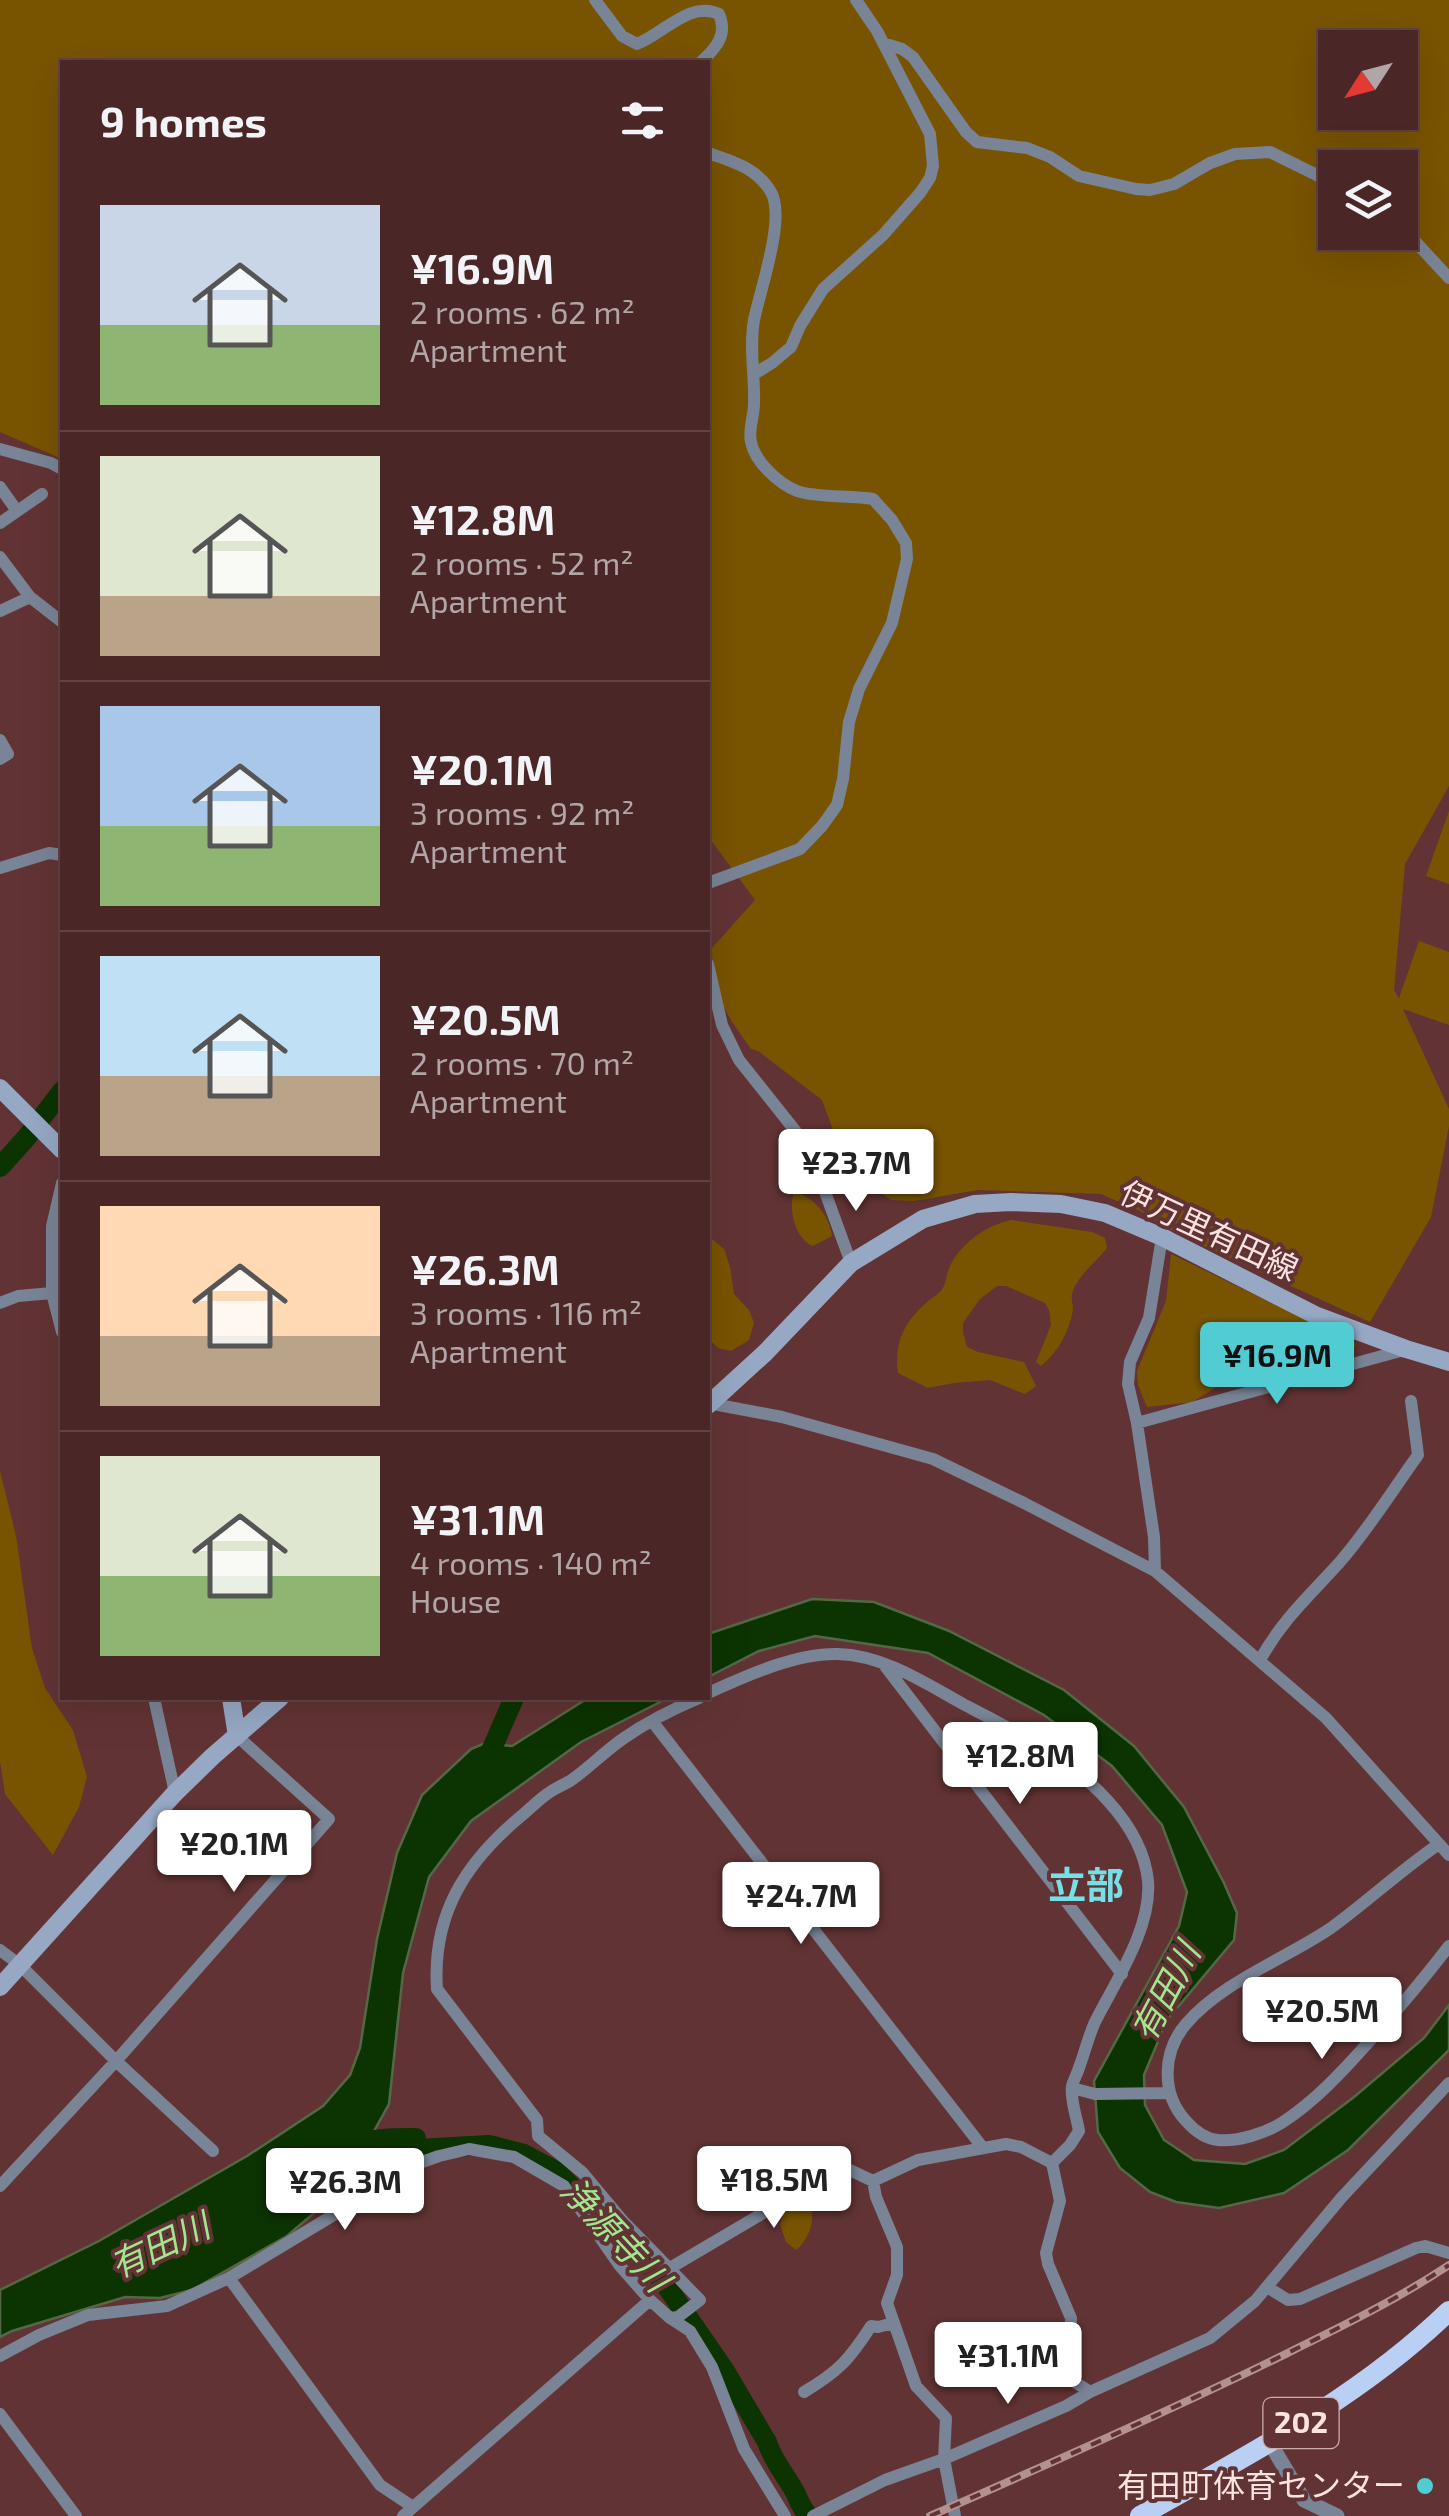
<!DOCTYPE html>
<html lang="en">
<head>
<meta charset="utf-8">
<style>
  :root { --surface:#4a2627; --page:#512e2f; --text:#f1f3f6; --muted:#b2a5a7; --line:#614344; --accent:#51ccd2 }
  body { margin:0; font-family:"Exo 2","Noto Sans JP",sans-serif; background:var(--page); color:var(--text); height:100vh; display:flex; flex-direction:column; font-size:38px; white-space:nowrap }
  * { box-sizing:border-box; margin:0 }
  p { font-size:32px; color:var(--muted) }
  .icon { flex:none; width:55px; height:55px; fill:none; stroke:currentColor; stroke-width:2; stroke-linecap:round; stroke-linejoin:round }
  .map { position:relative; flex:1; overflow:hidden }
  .drawer { position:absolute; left:60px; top:60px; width:650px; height:1640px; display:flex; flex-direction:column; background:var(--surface); border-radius:0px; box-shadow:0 10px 40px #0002,0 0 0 2px var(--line) }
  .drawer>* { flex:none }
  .needle { width:65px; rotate:234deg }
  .tools { position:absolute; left:1318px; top:30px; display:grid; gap:20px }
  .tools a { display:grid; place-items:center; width:100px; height:100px; border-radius:0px; background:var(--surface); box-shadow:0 10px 40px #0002,0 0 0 2px var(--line); font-size:50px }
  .price { position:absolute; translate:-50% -85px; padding:0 22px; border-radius:10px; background:#fff; color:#222; font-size:32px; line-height:65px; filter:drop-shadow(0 2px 5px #0008) }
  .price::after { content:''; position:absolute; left:50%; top:60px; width:30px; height:22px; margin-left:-15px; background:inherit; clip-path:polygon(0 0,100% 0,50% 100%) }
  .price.active { background:var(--accent); color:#111 }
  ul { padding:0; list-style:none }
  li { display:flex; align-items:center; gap:30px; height:250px; padding:0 40px }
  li+li { border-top:2px solid var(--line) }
  li span { display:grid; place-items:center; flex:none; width:280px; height:200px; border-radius:0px; color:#555 }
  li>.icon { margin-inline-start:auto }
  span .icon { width:120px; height:120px; fill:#fffc; stroke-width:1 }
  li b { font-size:42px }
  h2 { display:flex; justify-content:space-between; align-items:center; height:120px; padding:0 40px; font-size:42px }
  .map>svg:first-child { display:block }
</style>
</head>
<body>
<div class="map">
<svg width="1449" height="2516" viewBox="0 0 1449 2516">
  <rect width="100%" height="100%" fill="#623334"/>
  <path fill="#795400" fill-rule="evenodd" d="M0,0h1449v786l-44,78 -11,126 5,8 20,-57 30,11v73l-46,-16 46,100v17l-18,91 -61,105 -193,-88 -37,-23 -39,-17 -123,-4 -64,11 -23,-1 -43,-30 -26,-70 -64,-49 -7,-2 -19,-27 -19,-35 -1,-39 43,-48 -47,-64v-774h-646v397l-62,-27zM1335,48h65v64h-65zM1335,168h65v64h-65z
    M1449,811v73l-23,-8z
    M794,1192c20,5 35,23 38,44l-19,10c-18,-7 -25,-37 -19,-54z
    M1011,1220l81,12 13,6 2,10c-10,13 -31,29 -35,46 -1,5 1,11 1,16 -4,22 -15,42 -32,56l-5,-4 15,-37 -2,-15 -4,-7 -39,-17h-9l-17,13 -17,24v9l4,15 11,5 46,10 12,24 -11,8 -35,-14 -36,3 -26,5 -30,-15c-4,-28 5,-50 27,-69 5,-6 14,-9 18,-16 3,-6 4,-15 7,-22 12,-24 36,-40 61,-46z
    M708,1239h4l12,10 6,18 4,27 15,16 5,13 -5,17 -18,11 -13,-3 -10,-10z
    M1171,1254l185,90 -4,9 -8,4 -68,12 -33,9 -26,9 -25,15 -45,5 -9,-22 -1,-14 29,-70z
    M0,1471l16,65 16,112 13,40 28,42 14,47 -8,30 -26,48 -48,-61 -5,-33z
    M802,2194c18,14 10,43 -6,56l-10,-8 -6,-18 11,-27z"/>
  <path fill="#0c3302" stroke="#546845" stroke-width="2.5" d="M812,1599l62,3 75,29 115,59 70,56 50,61 40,76 13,30 -3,27 -67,80 -23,55 1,30 19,35 30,20 51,4 39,-14 70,-53 70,-59 25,-33v45l-101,100 -64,43 -65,15 -43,-6 -26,-10 -30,-24 -22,-36 -4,-51 85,-155 8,-34 -25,-67 -50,-59 -68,-51 -116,-62 -113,-17 -56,15 -51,26v-43z
    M588,1698h80l-87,44 -110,79 -42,56 -26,96 -14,131 -20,36 3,8 9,3 -10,17 -23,16 -61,52 -95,54 -32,8 -35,-1 -113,34 -12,6v-47l99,-49 148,-85 76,-50 27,-31 10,-27 17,-109 20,-86 25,-58 49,-46 29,-12 1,8 11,1z"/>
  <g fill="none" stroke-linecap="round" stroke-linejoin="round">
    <path stroke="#0c3302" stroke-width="20" d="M0,1167l27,-30 35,-46
      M487,1760l27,-62
      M344,2148c24,-10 48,-10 72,-10l-35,13 108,-6 35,9 32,17 80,81 29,32 60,87 42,71c6,20 20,34 29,52 3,8 6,14 12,22"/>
    <path stroke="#798496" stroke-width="12" d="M595,0l27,36 15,8c26,-10 53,-44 82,-30 9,21 -3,34 -18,48
      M883,43l19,6 11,8 53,75 11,10 50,6 23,9 29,19 57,13 14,1 24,-6 36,-21 25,-9 35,-2 65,32
      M708,153c24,8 49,15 63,39 15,26 -11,98 -17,128 -5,27 1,57 0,84 0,12 -6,26 -3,38 4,20 28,42 46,49 19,7 55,4 76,8l19,21 14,23 1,16 -15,64 -33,66 -10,33 -6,57 -6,26 -15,21 -22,23 -92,34
      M1400,225l49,53
      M754,374l18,-11 19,-16 9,-21 23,-37 60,-54 37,-42 10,-15 3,-12 -3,-32 -53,-103 -21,-31
      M0,449l51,14 11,6
      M0,487l17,24
      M0,523l42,-29
      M0,557l30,40 32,25
      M0,611l30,-14
      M0,740l8,14 -8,5
      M0,868l49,-15 13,2
      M708,964l14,61 17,35 70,88 42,115
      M62,1183l-10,43v67l10,39
      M0,1303l18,-7 34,-3
      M708,1403l74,14 151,42 91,44 131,68 171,147 123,137
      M1137,1423l267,-73
      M1155,1571l-1,-34 -17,-114 -9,-39 2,-22 19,-44 13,-81
      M1260,1660c22,-40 49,-64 79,-97 29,-33 53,-72 79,-108l-7,-54
      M885,1666l237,308
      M708,1693c37,-17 88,-40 130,-39 45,1 87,29 125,50 50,26 107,54 145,97 20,22 37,50 40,80 4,47 -33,101 -53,141 -6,13 -10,29 -15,43 -2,7 -6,14 -8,21 -2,14 5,32 7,45l-9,14 -18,18
      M154,1698l21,95
      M652,1721l331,427
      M1439,1844c-38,26 -71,57 -108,84 -46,31 -109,54 -145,96 -24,28 -25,70 0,97 8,9 19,18 32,19 20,2 48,-7 65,-18 32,-21 58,-49 83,-77 29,-32 57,-65 83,-99
      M0,1950l20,15 96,96 97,90
      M1072,2088l23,6 74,-1
      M1052,2163l8,38 -14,52 2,11 23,54 -2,45 6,19 15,10
      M873,2181l3,16 21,50v28l-10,28 29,83 30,32 -2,41 11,57
      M0,2186l116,-125 213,-242 -92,-83
      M670,2268l110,-65 9,-12 1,-8 49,-18 34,16 45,-21 88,-16 15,3 31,16
      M229,2278l151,207 33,22
      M1267,2287l21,13 12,-1 116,-51 9,-2 24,7
      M670,2318l8,-1 22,-17 -77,-79 -40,-48 -45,-37 -1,-16 -100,-131c-5,-74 28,-126 83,-172 10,-8 19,-18 30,-25 6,-4 13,-7 20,-11 19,-13 35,-30 54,-43 23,-16 49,-29 75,-40
      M0,2356l39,-21 49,-20 79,-9 62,-28 108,-65 54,-40 48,-17 30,-7 45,8 50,29 56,80 30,34 20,18 20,13 22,36 32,82 41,67
      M804,2392c35,-21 45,-32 67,-66l7,1 16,-4
      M0,2414l76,102
      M403,2516l247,-216
      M813,2516l72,-36 59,-21 122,-53 24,-14 120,-54 45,-37 87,-104 107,-114"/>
    <path stroke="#798496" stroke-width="15" d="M1270,2443l34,57 33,16"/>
    <path stroke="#96a8c4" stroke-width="18" d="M0,1088l62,62
      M708,1405l57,-52 86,-90 72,-44 52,-15 36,-2 50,2 44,9 57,24 155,79 89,33 43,13
      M231,1698l6,38
      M0,1987l175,-194 38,-37 67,-58"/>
    <path stroke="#b9d0f4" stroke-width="20" d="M1140,2516c108,-61 219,-118 309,-205"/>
    <g stroke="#b49191" stroke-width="8">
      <path id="rail" d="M930,2516c110,-48 221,-97 329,-149 65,-32 130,-62 190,-102"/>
    </g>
    <use href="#rail" stroke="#623334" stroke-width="4" stroke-dasharray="11" stroke-linecap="butt"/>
  </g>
  <circle fill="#51ccd2" stroke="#623334" stroke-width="4" cx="1425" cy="2486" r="10"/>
  <g text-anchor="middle" stroke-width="8" stroke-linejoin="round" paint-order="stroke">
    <rect fill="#623334" stroke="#cdaeae" stroke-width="2.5" x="1263.5" y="2398" width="75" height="50" rx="8"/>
    <g font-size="30" font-weight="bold" fill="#fbe3e2">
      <text x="1301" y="2433">202</text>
    </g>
    <g font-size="32" fill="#fbe3e2" stroke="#623334">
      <text transform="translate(1209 1231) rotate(25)" y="11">伊万里有田線</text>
    </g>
    <g font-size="32" fill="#fbe3e2" stroke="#623334" text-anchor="end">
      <text x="1405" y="2497">有田町体育センター</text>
    </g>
    <g font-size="35" font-style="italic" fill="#a0e78f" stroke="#623334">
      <text transform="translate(1166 1992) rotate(-62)" y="12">有田川</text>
      <text transform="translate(615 2235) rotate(47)" y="12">浄源寺川</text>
      <text transform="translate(160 2246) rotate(-25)" y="12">有田川</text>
    </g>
    <g font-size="38" font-weight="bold" fill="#75e1e6" stroke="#623334">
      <text x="1086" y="1899">立部</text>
    </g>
  </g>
</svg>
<div class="tools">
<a><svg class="needle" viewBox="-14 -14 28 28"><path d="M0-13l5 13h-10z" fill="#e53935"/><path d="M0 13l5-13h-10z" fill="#b2a5a7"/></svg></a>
<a><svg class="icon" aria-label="layers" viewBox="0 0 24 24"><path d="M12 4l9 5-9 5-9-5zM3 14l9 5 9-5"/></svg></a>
</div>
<b class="price" style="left:856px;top:1214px">¥23.7M</b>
<b class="price active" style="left:1277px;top:1407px">¥16.9M</b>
<b class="price" style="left:1020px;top:1807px">¥12.8M</b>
<b class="price" style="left:234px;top:1895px">¥20.1M</b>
<b class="price" style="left:801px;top:1947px">¥24.7M</b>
<b class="price" style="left:1322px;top:2062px">¥20.5M</b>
<b class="price" style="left:774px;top:2231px">¥18.5M</b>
<b class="price" style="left:345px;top:2233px">¥26.3M</b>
<b class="price" style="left:1008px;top:2407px">¥31.1M</b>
<section class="drawer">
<h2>9 homes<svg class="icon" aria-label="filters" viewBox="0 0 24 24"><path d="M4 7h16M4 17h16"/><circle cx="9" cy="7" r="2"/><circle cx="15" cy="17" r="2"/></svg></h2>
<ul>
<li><span style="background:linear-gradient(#c9d6e8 60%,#8fb573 0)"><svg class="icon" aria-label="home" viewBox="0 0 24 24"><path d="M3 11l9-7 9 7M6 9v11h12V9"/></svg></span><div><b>¥16.9M</b><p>2 rooms · 62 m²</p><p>Apartment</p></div></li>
<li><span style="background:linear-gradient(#dfe7d0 70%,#b9a48a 0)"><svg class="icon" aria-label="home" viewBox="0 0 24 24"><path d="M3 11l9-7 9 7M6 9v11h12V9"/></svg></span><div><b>¥12.8M</b><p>2 rooms · 52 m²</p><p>Apartment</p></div></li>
<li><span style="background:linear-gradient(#a9c7e8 60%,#8fb573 0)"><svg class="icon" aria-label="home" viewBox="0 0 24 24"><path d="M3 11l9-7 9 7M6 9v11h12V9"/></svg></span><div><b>¥20.1M</b><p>3 rooms · 92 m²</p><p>Apartment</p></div></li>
<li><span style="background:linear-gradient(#bfe0f5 60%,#b9a48a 0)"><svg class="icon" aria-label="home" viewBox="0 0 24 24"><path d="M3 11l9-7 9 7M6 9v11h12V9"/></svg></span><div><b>¥20.5M</b><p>2 rooms · 70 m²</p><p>Apartment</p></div></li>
<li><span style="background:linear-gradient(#ffd9b3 65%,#b9a48a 0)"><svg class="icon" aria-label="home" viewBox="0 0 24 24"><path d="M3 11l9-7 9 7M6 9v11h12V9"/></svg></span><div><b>¥26.3M</b><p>3 rooms · 116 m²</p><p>Apartment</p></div></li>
<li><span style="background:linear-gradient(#dfe7d0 60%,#8fb573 0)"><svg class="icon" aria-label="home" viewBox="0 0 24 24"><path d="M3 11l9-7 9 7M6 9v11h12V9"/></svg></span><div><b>¥31.1M</b><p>4 rooms · 140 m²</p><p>House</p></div></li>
</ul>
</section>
</div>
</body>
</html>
